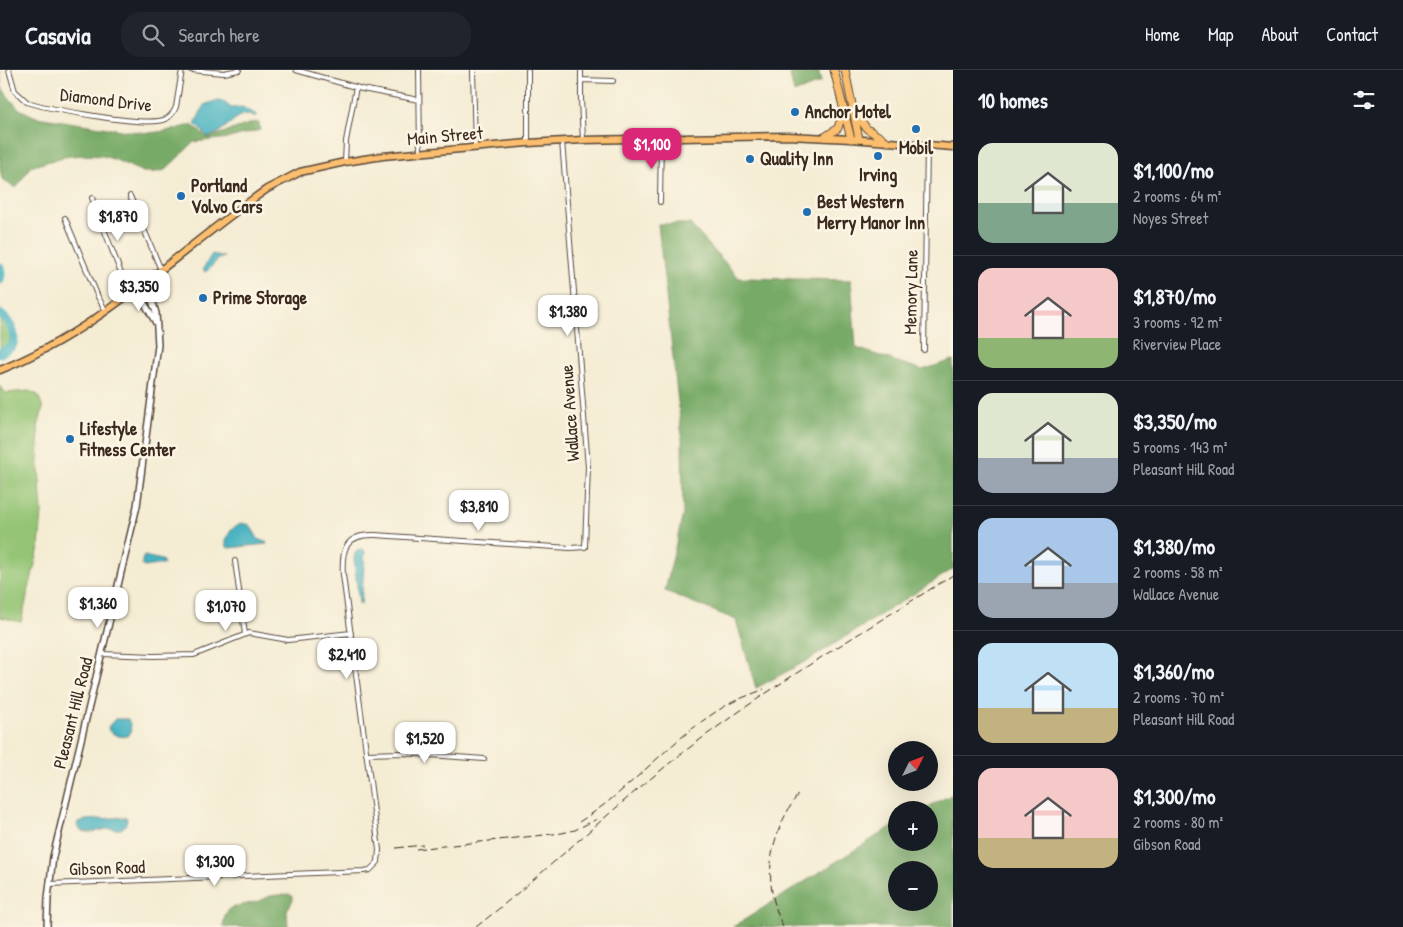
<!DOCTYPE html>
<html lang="en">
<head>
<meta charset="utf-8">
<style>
  :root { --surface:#171b24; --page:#20242c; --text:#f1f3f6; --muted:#9ea1a6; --line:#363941; --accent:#db2777 }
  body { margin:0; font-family:"Patrick Hand",sans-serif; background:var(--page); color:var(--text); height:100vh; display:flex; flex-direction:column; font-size:19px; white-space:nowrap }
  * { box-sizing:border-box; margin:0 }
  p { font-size:16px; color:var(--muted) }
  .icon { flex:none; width:28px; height:28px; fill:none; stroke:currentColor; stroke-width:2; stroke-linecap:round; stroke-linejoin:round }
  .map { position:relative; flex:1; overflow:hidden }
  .panel { display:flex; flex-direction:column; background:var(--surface); width:450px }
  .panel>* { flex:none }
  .needle { width:32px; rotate:48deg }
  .tools { position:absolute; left:888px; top:671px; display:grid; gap:10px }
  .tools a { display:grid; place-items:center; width:50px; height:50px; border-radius:50%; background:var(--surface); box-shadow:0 5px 20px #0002; font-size:25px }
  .price { position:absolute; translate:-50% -42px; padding:0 11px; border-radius:10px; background:#fff; color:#222; font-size:16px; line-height:32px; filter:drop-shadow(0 1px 2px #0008) }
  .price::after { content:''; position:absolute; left:50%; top:30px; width:15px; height:11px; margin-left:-8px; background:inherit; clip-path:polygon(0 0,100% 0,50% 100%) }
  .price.active { background:var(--accent); color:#fff }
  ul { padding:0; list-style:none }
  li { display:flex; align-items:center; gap:15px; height:125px; padding:0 25px }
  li+li { border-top:1px solid var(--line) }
  li span { display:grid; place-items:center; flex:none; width:140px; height:100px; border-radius:15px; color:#555 }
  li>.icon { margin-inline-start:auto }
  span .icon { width:60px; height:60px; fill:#fffc; stroke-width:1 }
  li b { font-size:21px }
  h2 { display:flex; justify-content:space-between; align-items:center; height:60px; padding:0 25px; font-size:21px }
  header { display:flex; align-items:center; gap:30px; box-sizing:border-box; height:70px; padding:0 25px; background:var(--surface); border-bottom:1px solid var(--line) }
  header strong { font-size:24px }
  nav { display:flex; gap:28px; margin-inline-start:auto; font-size:18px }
  .search { width:350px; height:45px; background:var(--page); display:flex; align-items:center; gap:12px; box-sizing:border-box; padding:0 18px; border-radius:20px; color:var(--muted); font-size:19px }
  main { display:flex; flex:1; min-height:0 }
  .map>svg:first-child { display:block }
</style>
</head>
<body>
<header>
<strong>Casavia</strong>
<div class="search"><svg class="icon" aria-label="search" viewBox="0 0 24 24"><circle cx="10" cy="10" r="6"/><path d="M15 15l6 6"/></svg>Search here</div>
<nav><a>Home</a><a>Map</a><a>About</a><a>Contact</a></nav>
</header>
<main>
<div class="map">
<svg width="953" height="857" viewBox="0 0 953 857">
  <rect width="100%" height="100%" fill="#fcf5e5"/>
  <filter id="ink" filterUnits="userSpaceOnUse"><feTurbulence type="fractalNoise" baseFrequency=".02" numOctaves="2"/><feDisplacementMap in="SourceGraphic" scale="10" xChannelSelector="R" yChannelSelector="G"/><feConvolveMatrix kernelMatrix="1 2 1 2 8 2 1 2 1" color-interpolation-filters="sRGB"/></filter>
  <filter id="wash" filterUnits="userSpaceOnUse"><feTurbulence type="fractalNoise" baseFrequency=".0096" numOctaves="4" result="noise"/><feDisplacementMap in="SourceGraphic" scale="20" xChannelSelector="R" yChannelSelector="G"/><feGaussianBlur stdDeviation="1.12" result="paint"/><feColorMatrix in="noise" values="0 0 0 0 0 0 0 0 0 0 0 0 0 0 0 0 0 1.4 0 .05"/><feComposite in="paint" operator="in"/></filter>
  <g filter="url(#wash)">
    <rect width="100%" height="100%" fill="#f4ecd3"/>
    <path fill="#94c474" stroke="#687749" d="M0,246c8,7 14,23 7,32h-4l-3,3z
      M0,316l6,7 23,-2 9,4 5,13 -5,19 1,42 3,43 -3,35 -18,75 -21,-5z"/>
    <path fill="#7a6" stroke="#596a42" fill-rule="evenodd" d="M789,0h29l3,12 -27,11z
      M0,2l2,16 9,12 10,10 15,7 91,14 22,2 17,-2 26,-6 16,13 47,-16 4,1 1,7 -31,8 -35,4 -29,28 -9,2h-13l-27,-12 -13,-4 -20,-1 -20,2 -33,10 -14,21 -14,-9 -2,-11z
      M658,154h32l49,54 112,2 5,68 66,22 31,-10v209l-141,89 -56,30 -20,-68 -71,-29 18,-77 -1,-77z
      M953,724v133h-220l163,-103v18h33v-32h-7zM896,800h33v32h-33z
      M289,824l3,2 1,4 -6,10 1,17h-65l2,-12 5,-7 30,-7 10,-5z"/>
    <path fill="#46b3c1" stroke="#406e70" d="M215,31h8l8,7 11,-1 15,8 -3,2 -9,-3 -7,3 -20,16 -10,4 -13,-13 9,-19z
      M212,184l12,3c-11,3 -11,11 -19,15l-2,-3z
      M241,453l9,2 8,14 8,3 1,2 -38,4 -3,-2c-1,-10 6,-19 15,-23z
      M360,479h3l2,3 -4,53 -2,-2 -5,-44 1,-6z
      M144,486l18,4 2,4 -20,3 -2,-2v-5z
      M115,649h13c9,19 -6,22 -19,12l-1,-4z
      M126,747l1,2c-1,5 -2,9 -7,10 -4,1 -8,-1 -12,0 -10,1 -24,8 -31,-3l1,-4 8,-2z"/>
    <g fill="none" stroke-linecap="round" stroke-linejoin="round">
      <path stroke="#46b3c1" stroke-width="9" d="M0,197l1,7 -1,6
        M0,244c10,8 18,20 12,32l-12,7"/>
    </g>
  </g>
  <g filter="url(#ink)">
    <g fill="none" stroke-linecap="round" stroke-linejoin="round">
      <g stroke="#574739" stroke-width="6">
        <path id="minor" d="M9,0l6,21 12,11c23,7 120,26 139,17 5,-3 8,-7 10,-12l6,-37
          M191,0l33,3 15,-3
          M296,0l66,19 57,11
          M419,0l1,83
          M473,0l2,78
          M528,0v73
          M581,0v29l2,41
          M581,10l32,1
          M345,92l1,-21 10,-54
          M130,126l31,74
          M92,128l37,96
          M660,132l1,-63
          M65,148l33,79 8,14
          M924,280l3,-205
          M235,491l10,73
          M102,584l52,2 40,-1 55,-22 39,7 63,-7
          M366,684l36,-1 82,6
          M49,814l315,-13 6,-1 8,-8 1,-12 -36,-275c-2,-26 3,-41 32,-40l195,13 15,-1 3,-80 -26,-326"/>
      </g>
      <g stroke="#574739" stroke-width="8">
        <path id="tertiary" d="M136,219l20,34
          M47,857l1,-29 5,-41 84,-351 21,-161 -2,-32 -10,-32"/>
      </g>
      <g stroke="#574739" stroke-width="9">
        <path id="primary" d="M0,300c101,-40 179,-120 267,-181l33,-17 45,-10 38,-6 145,-13 55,-3 205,-4 63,3 102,8"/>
      </g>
      <g stroke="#574739" stroke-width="9">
        <path id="motorway" d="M834,0l17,69
          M845,0l14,69
          M857,45l10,14 21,13
          M825,67l13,-9 5,-16"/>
      </g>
      <use href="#minor" stroke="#fff" stroke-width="4"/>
      <use href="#tertiary" stroke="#fff" stroke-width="5"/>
      <use href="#primary" stroke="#fbbe6e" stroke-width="6"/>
      <use href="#motorway" stroke="#fbbe6e" stroke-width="7"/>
      <path stroke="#3b2a1e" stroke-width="1" stroke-dasharray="8 4" stroke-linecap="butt" d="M579,752c54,-33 94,-87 150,-118 11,-6 24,-10 35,-15
        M396,778l27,-3
        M416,779l146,-16 13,-3 22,-11
        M476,857c79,-62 151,-134 233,-194 78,-57 162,-106 244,-158
        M783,857c-22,-48 -14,-92 16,-134"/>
    </g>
  </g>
  <g fill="#1f6fb2" stroke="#fcf5e5" stroke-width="2">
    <circle cx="795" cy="42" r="5"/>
    <circle cx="916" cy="59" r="5"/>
    <circle cx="878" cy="86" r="5"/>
    <circle cx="750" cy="89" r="5"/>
    <circle cx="181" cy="126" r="5"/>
    <circle cx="807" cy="142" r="5"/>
    <circle cx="203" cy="228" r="5"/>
    <circle cx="70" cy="369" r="5"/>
  </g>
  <g text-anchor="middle" stroke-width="5" stroke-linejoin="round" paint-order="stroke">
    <g font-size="18" fill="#3b2a1e" stroke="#fcf5e5">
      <text transform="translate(106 30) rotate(7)" y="6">Diamond Drive</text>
      <text transform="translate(445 66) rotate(-5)" y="6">Main Street</text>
      <text transform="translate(911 222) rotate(-89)" y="6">Memory Lane</text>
      <text transform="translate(570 343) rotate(-94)" y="6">Wallace Avenue</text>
      <text transform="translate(73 643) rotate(-76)" y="6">Pleasant Hill Road</text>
      <text transform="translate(107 798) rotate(-2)" y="6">Gibson Road</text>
    </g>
    <g font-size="18" font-weight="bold" fill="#3b2a1e" stroke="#fcf5e5" text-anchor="start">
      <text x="805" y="48">Anchor Motel</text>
      <text x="916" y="84" text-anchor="middle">Mobil</text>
      <text x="760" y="95">Quality Inn</text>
      <text x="878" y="111" text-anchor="middle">Irving</text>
      <text x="191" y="122">Portland<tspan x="191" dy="21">Volvo Cars</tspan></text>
      <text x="817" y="138">Best Western<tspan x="817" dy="21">Merry Manor Inn</tspan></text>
      <text x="213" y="234">Prime Storage</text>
      <text x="80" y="365">Lifestyle<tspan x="80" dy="21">Fitness Center</tspan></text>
    </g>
  </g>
</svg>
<div class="tools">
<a><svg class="needle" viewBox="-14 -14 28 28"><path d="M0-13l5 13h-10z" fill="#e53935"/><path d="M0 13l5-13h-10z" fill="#9ea1a6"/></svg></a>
<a>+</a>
<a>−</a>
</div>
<b class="price active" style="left:652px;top:100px">$1,100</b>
<b class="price" style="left:118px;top:172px">$1,870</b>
<b class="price" style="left:139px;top:242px">$3,350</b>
<b class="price" style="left:568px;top:267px">$1,380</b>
<b class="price" style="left:479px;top:462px">$3,810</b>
<b class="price" style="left:98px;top:559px">$1,360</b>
<b class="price" style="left:226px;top:562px">$1,070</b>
<b class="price" style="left:347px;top:610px">$2,410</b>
<b class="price" style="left:425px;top:694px">$1,520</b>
<b class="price" style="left:215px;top:817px">$1,300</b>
</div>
<section class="panel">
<h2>10 homes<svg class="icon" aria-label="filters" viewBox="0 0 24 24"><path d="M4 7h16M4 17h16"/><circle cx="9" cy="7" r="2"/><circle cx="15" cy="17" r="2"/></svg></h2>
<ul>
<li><span style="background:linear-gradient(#dfe7d0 60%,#7fa58c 0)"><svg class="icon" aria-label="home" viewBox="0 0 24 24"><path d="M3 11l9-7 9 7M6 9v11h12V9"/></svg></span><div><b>$1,100/mo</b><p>2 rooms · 64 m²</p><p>Noyes Street</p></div></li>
<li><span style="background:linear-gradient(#f6c9c9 70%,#8fb573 0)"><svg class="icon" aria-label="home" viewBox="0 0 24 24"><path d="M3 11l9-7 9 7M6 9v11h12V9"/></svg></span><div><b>$1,870/mo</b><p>3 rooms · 92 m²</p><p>Riverview Place</p></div></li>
<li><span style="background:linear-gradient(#dfe7d0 65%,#9aa5b1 0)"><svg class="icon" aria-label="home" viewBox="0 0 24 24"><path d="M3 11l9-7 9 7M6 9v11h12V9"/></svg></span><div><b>$3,350/mo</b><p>5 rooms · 143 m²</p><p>Pleasant Hill Road</p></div></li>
<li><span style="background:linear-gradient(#a9c7e8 65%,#9aa5b1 0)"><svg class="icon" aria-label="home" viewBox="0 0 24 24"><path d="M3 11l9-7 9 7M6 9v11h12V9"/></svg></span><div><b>$1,380/mo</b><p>2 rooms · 58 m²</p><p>Wallace Avenue</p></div></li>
<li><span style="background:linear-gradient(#bfe0f5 65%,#c2b280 0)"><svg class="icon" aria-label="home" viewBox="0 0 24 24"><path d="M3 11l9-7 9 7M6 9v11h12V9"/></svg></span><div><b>$1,360/mo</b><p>2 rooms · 70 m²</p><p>Pleasant Hill Road</p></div></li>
<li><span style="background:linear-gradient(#f6c9c9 70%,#c2b280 0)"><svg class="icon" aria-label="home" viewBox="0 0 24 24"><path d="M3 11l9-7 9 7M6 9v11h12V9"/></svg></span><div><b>$1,300/mo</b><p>2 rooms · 80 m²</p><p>Gibson Road</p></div></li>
</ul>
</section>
</main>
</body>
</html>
